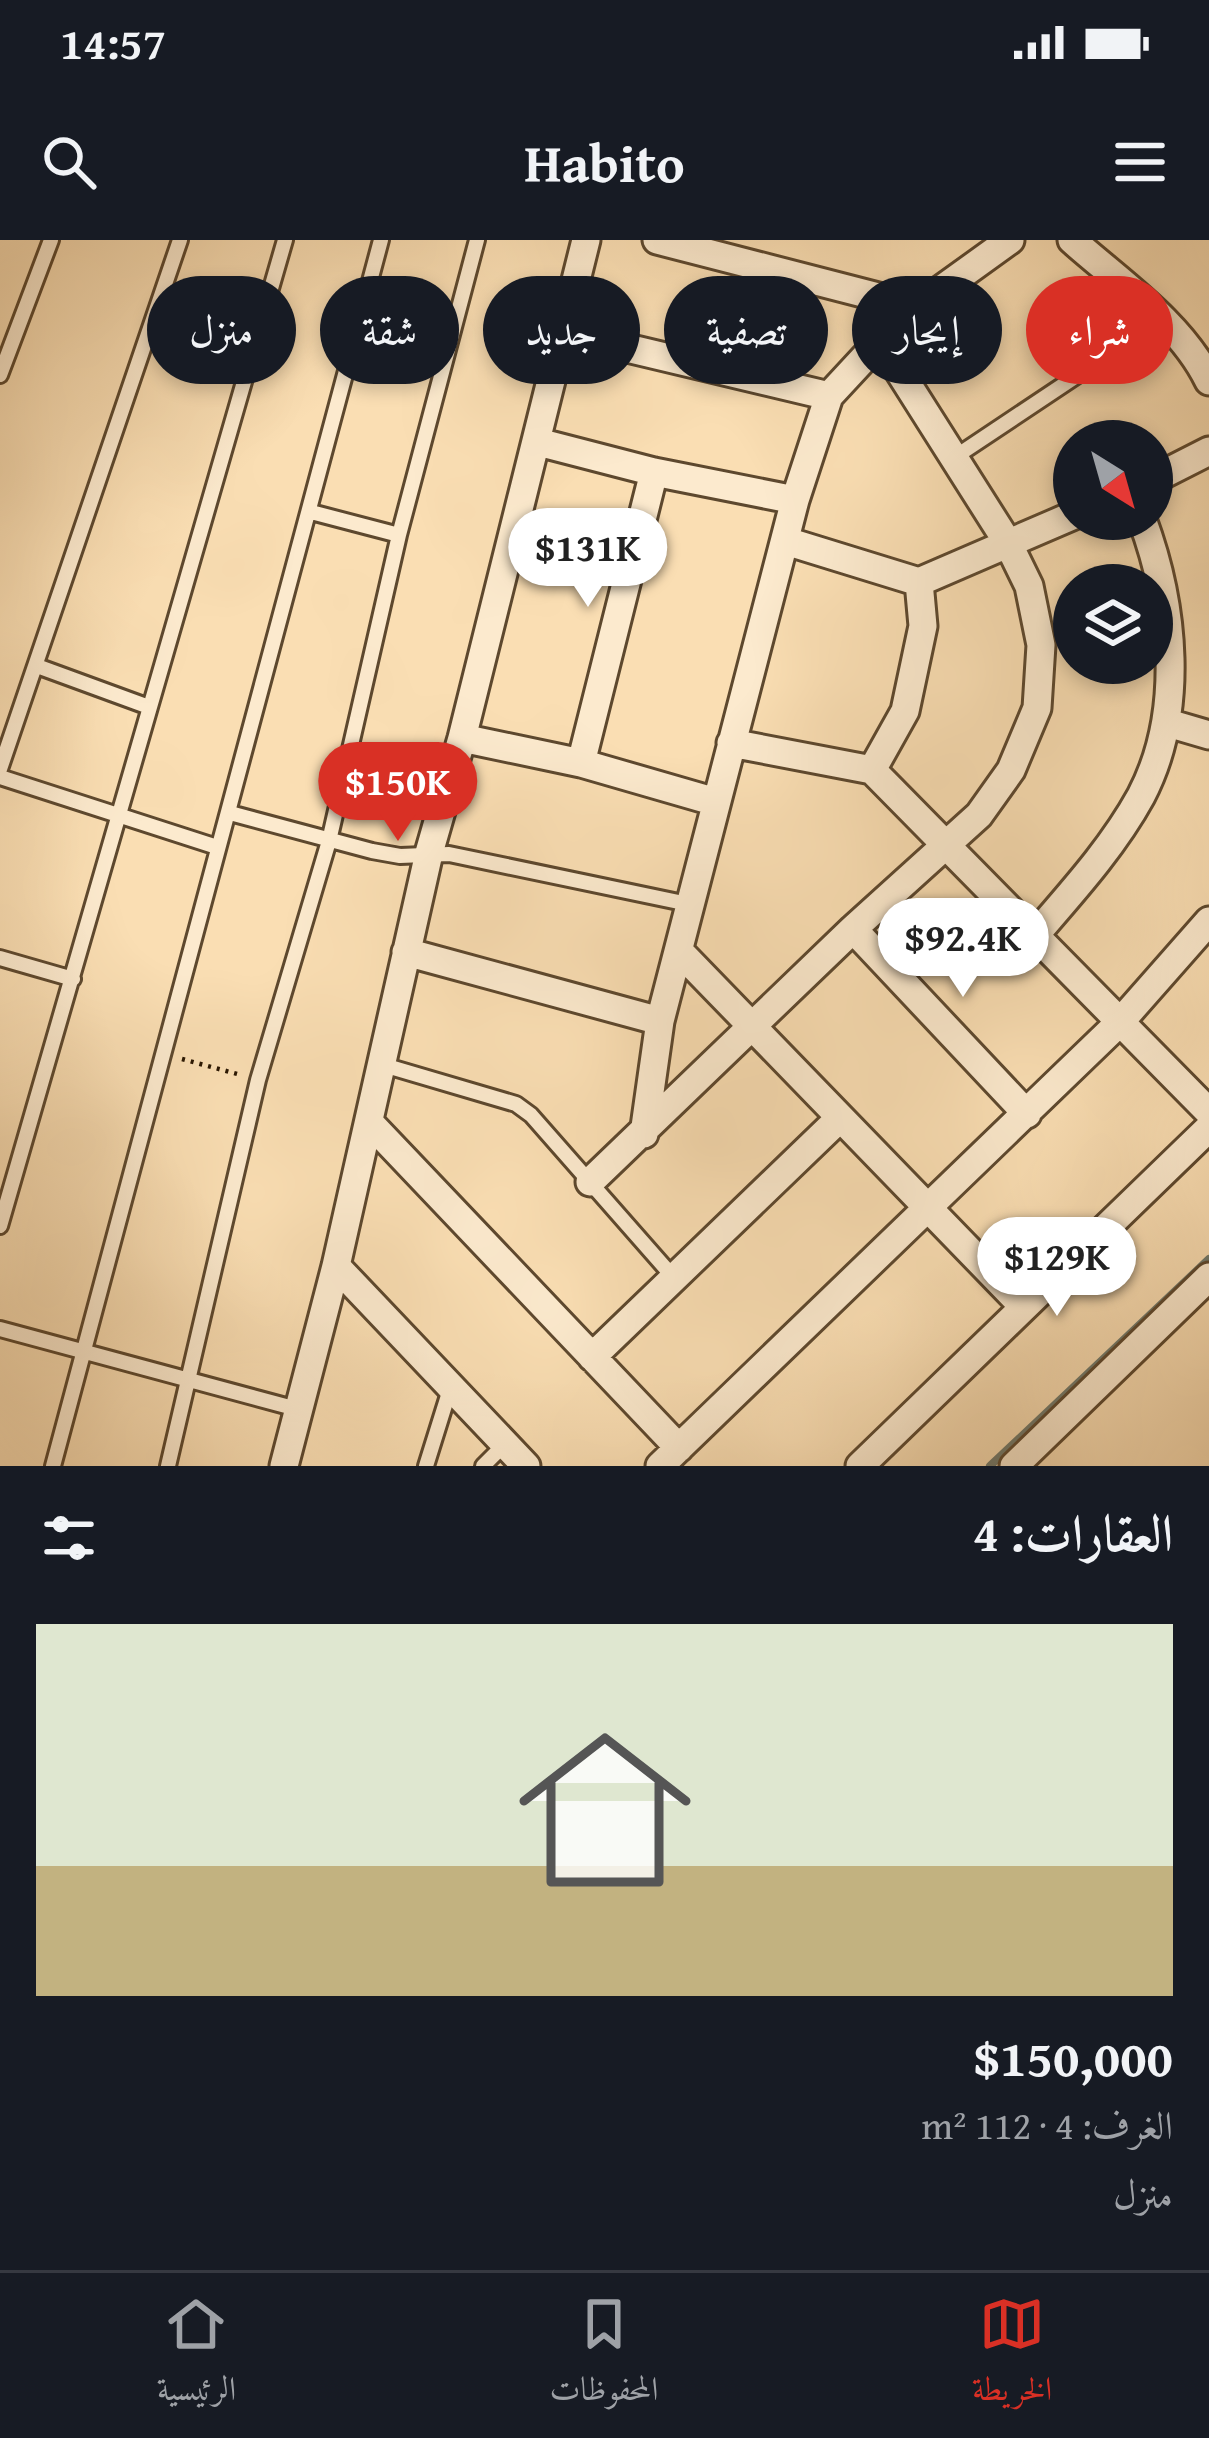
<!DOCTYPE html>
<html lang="ar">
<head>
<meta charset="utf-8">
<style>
  :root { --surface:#171b24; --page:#20242c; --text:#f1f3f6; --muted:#9ea1a6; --line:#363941; --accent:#d93025 }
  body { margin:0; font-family:"Gentium Book Plus",Amiri,serif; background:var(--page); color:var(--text); direction:rtl; height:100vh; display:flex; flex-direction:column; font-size:45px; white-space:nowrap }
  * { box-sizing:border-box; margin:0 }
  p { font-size:39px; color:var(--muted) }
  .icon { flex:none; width:66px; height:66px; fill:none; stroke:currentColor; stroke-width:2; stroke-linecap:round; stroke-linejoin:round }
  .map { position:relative; height:1226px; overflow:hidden; direction:ltr }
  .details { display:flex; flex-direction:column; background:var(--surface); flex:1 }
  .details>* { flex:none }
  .guide { position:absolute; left:36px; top:36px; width:1137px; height:108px; direction:rtl; display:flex; gap:24px }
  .needle { width:78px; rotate:143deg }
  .controls { position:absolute; left:1053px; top:180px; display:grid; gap:24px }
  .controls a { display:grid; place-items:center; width:120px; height:120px; border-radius:50%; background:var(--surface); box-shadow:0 6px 18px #0003; font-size:60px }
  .price { position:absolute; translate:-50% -102px; padding:0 27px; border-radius:42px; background:#fff; color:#222; font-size:39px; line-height:78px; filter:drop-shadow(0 3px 6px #0008) }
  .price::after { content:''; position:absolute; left:50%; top:72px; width:36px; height:27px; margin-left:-18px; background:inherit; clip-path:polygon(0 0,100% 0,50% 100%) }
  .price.current { background:var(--accent); color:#fff }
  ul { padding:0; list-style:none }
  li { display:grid; align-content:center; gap:24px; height:636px; padding:0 36px }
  li span { display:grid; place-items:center; height:372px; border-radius:0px; color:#555 }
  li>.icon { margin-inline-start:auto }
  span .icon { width:216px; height:216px; fill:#fffc; stroke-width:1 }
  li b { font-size:51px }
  h2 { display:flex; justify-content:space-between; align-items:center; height:144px; padding:0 36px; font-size:51px }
  .pill { padding:0 42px; border-radius:54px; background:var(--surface); box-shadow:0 6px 18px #0003; font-size:42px; line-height:108px }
  .pill.current { background:var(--accent); color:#fff }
  .status { display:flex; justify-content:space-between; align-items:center; height:84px; padding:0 60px; background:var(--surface); direction:ltr }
  .status svg { height:33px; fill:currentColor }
  header { display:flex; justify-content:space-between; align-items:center; height:156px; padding:0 36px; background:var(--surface); font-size:54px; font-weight:700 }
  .dock { display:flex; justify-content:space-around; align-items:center; height:168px; border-top:3px solid var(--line); background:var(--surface); font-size:33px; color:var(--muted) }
  .dock a { display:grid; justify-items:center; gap:6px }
  .dock .current { color:var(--accent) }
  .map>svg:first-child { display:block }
</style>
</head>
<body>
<div class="status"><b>14:57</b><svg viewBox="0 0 49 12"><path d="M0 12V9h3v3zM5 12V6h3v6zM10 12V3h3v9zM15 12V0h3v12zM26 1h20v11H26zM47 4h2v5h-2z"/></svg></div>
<header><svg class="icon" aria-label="menu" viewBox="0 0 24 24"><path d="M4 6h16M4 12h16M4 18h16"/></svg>Habito<svg class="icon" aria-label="search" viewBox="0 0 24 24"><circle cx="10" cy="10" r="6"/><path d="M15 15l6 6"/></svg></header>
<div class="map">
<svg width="1209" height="1226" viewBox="0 0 1209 1226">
  <rect width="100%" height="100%" fill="#fadeb3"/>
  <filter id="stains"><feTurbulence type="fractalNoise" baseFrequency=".00167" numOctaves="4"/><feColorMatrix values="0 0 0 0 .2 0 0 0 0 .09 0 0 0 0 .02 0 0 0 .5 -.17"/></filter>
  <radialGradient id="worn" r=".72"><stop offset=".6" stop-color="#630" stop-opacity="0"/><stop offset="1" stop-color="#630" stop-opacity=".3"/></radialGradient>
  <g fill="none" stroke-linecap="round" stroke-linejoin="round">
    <path stroke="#70796c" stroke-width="8" d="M990,1226l219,-207"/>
    <g stroke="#5d482e" stroke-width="20">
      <path id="service" d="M0,135l51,-135
        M952,219l210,-140
        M311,272l88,23
        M37,426l112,41
        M0,529l180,-529
        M0,537l217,70
        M230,573l142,38 28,5 49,-2 244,51
        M0,718l73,21
        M380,824l136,40 15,11 144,164
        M0,986l285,-986
        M0,1089l297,80
        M53,1226l328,-1226
        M168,1226l90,-386 71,-239 70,-306 78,-295
        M426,1226l25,-80
        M483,1226l22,-22"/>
    </g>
    <g stroke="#5d482e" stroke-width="33">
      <path id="minor" d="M657,0l260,67
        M1072,0c47,42 109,83 137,141
        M564,93l265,63
        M538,202l116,30 141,28
        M1152,240l57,-29
        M786,301l133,41 4,44 -18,85 -33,59
        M919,342l155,-67
        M1168,483l41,12
        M462,498l119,25 135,39
        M731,503l141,27 337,342
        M581,523l73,-291
        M853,689l174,185
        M1035,695c38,-44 78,-88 106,-139 44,-84 33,-191 1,-277
        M679,711l345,356
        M406,712l254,69
        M369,882l310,326
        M644,894l16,-113 135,-521 34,-104 51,-55 37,-34 93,-67
        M590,942l263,-253 126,-114 32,-45 26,-62 4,-63 -12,-59 -21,-43 -128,-202
        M336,1026l190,200
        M592,1117l248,-239
        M284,1226l52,-200 93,-413 33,-115 124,-498
        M660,1226l461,-445 88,-100
        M860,1226l349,-338
        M1014,1226l195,-189"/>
    </g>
    <path stroke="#291601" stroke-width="4.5" stroke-dasharray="3 6" stroke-linecap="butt" d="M182,819l59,16"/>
    <use href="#service" stroke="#fceace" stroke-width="14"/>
    <use href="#minor" stroke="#fceace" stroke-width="27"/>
  </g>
  <rect width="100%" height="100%" filter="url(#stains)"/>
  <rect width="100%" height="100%" fill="url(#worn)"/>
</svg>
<div class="controls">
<a><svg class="needle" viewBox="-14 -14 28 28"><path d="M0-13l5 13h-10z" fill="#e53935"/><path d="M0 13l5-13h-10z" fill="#9ea1a6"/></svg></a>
<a><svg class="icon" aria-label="layers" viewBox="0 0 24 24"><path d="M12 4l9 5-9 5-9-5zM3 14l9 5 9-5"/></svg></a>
</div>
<b class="price" style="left:588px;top:370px">$131K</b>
<b class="price current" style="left:398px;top:604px">$150K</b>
<b class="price" style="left:963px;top:760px">$92.4K</b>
<b class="price" style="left:1057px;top:1079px">$129K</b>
<div class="guide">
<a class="pill current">شراء</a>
<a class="pill">إيجار</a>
<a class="pill">تصفية</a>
<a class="pill">جديد</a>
<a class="pill">شقة</a>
<a class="pill">منزل</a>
</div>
</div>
<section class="details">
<h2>العقارات: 4<svg class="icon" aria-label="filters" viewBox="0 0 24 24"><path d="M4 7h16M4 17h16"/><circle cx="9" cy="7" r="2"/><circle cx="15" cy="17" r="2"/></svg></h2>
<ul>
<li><span style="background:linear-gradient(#dfe7d0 65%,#c2b280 0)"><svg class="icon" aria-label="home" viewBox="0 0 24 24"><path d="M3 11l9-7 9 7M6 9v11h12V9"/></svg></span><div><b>$150,000</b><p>الغرف: 4 · 112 m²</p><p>منزل</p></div></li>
</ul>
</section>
<nav class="dock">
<a class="current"><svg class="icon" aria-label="map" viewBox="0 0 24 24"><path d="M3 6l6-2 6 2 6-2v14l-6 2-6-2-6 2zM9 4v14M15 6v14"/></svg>الخريطة</a>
<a><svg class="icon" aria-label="saved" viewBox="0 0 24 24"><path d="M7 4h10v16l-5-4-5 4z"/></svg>المحفوظات</a>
<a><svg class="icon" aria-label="home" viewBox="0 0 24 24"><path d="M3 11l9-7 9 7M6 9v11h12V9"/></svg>الرئيسية</a>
</nav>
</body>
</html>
